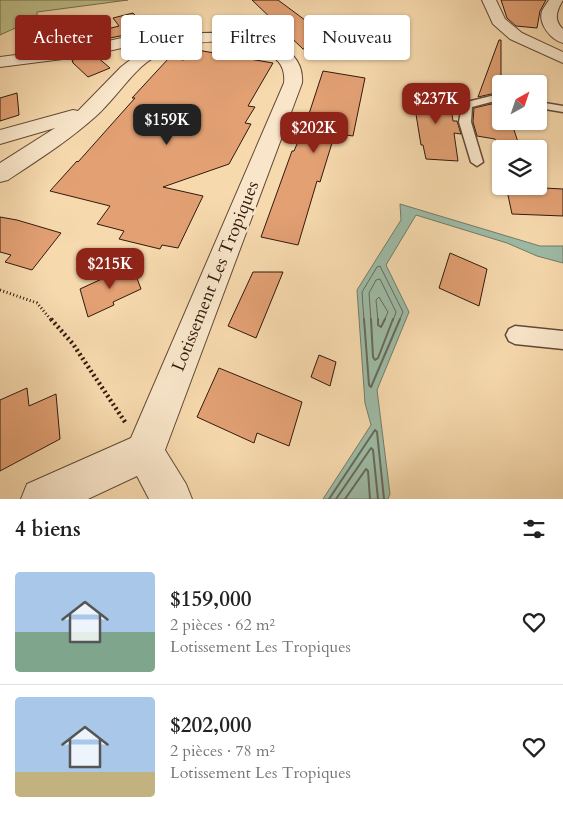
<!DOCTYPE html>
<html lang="fr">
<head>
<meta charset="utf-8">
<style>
  :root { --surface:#fff; --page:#f2f2f2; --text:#222; --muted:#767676; --line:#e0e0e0; --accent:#8f2418 }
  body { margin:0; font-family:Cardo,serif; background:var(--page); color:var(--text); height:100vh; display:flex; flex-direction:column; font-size:19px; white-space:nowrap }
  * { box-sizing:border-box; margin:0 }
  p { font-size:16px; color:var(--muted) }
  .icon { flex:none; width:28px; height:28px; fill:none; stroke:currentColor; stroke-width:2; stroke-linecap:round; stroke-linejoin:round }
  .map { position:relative; height:499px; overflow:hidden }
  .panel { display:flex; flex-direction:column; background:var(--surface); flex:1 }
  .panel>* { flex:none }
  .hud { position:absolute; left:15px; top:15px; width:534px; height:45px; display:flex; gap:10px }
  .needle { width:32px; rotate:40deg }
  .buttons { position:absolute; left:492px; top:75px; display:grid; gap:10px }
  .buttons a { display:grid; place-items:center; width:55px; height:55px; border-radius:5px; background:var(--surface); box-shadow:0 1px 4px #0004; font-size:25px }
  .price { position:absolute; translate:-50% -42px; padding:0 11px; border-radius:10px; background:var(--accent); color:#fff; font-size:16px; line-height:32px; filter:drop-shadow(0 1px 2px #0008) }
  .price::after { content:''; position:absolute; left:50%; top:30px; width:15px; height:11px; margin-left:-8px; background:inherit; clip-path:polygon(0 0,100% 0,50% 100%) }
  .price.on { background:#222; color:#fff }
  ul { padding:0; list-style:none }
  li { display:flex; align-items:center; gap:15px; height:125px; padding:0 15px }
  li+li { border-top:1px solid var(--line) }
  li span { display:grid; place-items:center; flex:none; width:140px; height:100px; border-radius:5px; color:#555 }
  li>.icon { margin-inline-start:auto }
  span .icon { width:60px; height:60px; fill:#fffc; stroke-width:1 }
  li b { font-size:21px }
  h2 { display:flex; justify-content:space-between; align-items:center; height:60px; padding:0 15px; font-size:21px }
  .pill { padding:0 18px; border-radius:5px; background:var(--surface); box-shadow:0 1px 4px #0004; font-size:18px; line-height:45px }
  .pill.on { background:var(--accent); color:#fff }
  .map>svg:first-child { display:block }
</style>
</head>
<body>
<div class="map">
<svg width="563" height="499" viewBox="0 0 563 499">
  <rect width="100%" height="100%" fill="#f6d9ad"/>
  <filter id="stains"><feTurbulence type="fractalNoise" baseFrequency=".004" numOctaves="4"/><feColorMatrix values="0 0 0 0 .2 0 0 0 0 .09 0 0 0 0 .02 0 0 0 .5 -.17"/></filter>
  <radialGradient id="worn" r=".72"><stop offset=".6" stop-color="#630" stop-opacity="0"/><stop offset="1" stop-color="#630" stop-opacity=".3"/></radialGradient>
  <path fill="#bdbf89" stroke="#776c4c" d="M0,0h128l-91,12v6l-37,17z"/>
  <path fill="#9dbba6" stroke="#727b69" d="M400,204l140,42h23v17l-26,-7 -30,-13 -91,-28 -30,50 23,47 -32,78 13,104 -2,5h-65l48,-74 -6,-22 -8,-113 44,-70z"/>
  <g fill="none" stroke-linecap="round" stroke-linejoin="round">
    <path stroke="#676a5a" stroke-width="1" d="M364,321l-2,-29 15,-25 3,-1 23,46 -4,9
      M371,321l-2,-28 7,-13 4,-1 16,33 -3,9
      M378,321l-2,-21 3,-3 9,15 -4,9"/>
    <path stroke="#676a5a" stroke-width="2" d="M364,319l5,66 2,2 29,-68
      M371,319l2,38 2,3 3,-2 15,-39
      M378,319v6l3,2 4,-8
      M329,499l46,-69 2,2 7,67
      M336,499l35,-51 2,2 5,49
      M345,499l21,-30 2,2 2,28"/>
  </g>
  <path fill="#e2a073" stroke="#311a0e" d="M252,0h26l27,20 21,25 -23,4z
    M501,0h45l-6,11 -3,17 -21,-2 -9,-8z
    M133,13l12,13 -20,9 -55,11 -3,-17 9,8 43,-11 -6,-8z
    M499,40h2v56l-10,-2 -13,3z
    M197,50l76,13 -25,43 7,1 -10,16 6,1 -22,40 -66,23 40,9 -25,52 -16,-3 -2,4 -41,-10 5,-8 -27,-7 13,-18 -60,-15 27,-30 1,1 57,-64h-3l37,-40 15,2 5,-6 4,1z
    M96,56l14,12 -22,9 -15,-14 -1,-3z
    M323,71l42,7 -12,58 -15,-2 -2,6 -4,3 -12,39 -3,-1 -19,64 -37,-8 31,-86h2l12,-28z
    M412,90l37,4 4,27h4l4,13 -7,-1 4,28 -32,-2 -3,-14h-2z
    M17,93l2,22 -19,6v-23z
    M491,104l10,2v15h10l8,24 -23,-3 -1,-3 -18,-3 -4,-14 1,-14z
    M506,186l57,3v27l-51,-2z
    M0,217l17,3 44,13 -29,37 -27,-8 6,-7 -11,-3z
    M450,253l37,16 -8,37 -40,-18z
    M132,265l9,24 -28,13 1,3 -26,12 -8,-28z
    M253,272h30l-27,66 -28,-12z
    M319,355l17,7 -6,24 -19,-9z
    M219,368l83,34 -13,44 -32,-13 -3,10 -57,-26z
    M27,388l2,18 27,-12 4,45 -60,32v-71z"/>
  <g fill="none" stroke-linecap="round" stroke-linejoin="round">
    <g stroke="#624a36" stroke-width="3">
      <path id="service" d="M491,96l10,2v6l-10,-2 -19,5 -1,15 12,40 -6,4 -6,-4 -12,-40 3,-17 1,-2z
        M539,102l24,4v6l-24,-4z
        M515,326l48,5v18l-48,-5 -6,-3 -3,-6 3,-6z"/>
    </g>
    <g stroke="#624a36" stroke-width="2">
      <path id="minor" d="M482,0h14l9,19 17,14 41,19v11l-53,-24 -17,-15z
        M201,33c33,-1 105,3 101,50l-137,367 21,34 6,15h-43l-12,-23 -49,23h-67l6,-15 104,-46 153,-355c2,-18 -8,-27 -24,-33 -37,-15 -89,-10 -119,17 -17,16 -29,35 -46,50 -27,24 -57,43 -87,63l-8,2v-19l55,-35 -55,16v-14l73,-20 5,1 43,-44 22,-17 -17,-3 -40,9 -86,11v-10l86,-11 40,-9 12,1 18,6 27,-8z"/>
    </g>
    <g stroke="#624a36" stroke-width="2">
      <path id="tertiary" d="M549,0h14c-6,10 -10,20 0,29v14c-12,-3 -25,-19 -21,-32 2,-4 5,-8 7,-11z"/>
    </g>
    <path stroke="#311a0e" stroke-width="3" stroke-dasharray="1 2.5" stroke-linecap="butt" d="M0,290l37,13 15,18"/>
    <path stroke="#311a0e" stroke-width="4.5" stroke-dasharray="2 3" stroke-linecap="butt" d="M51,319l22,25 52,78"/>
    <use href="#service" fill="#f9e6ca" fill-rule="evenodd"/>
    <use href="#minor" fill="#f9e6ca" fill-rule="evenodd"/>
    <use href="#tertiary" fill="#f9e6ca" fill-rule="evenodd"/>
  </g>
  <g text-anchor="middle" stroke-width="4.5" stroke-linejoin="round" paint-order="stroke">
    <g font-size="18" fill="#311a0e" stroke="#f9e6ca">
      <text transform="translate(215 276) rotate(-68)" y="6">Lotissement Les Tropiques</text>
    </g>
  </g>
  <rect width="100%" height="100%" filter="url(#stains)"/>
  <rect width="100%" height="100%" fill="url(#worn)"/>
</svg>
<div class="buttons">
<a><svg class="needle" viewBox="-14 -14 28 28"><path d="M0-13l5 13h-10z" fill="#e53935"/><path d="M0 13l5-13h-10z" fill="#767676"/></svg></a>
<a><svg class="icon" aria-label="layers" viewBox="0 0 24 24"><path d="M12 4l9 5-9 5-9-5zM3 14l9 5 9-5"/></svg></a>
</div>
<b class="price" style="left:436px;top:125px">$237K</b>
<b class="price on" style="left:167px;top:146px">$159K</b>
<b class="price" style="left:314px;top:154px">$202K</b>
<b class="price" style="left:110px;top:290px">$215K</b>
<div class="hud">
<a class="pill on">Acheter</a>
<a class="pill">Louer</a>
<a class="pill">Filtres</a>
<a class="pill">Nouveau</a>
</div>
</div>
<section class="panel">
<h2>4 biens<svg class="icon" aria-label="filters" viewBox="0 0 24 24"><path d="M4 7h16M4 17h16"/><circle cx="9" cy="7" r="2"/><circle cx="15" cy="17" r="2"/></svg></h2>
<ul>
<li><span style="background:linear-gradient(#a9c7e8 60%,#7fa58c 0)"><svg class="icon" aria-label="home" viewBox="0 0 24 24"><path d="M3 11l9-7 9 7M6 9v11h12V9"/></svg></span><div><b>$159,000</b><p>2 pièces · 62 m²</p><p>Lotissement Les Tropiques</p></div><svg class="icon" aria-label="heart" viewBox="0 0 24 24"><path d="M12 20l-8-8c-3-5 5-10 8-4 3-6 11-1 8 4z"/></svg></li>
<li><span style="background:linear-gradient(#a9c7e8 75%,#c2b280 0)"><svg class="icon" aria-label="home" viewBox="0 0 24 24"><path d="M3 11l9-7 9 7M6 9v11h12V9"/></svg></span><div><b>$202,000</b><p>2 pièces · 78 m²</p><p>Lotissement Les Tropiques</p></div><svg class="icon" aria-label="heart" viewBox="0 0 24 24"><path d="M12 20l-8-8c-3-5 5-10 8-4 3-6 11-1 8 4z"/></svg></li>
</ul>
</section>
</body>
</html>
